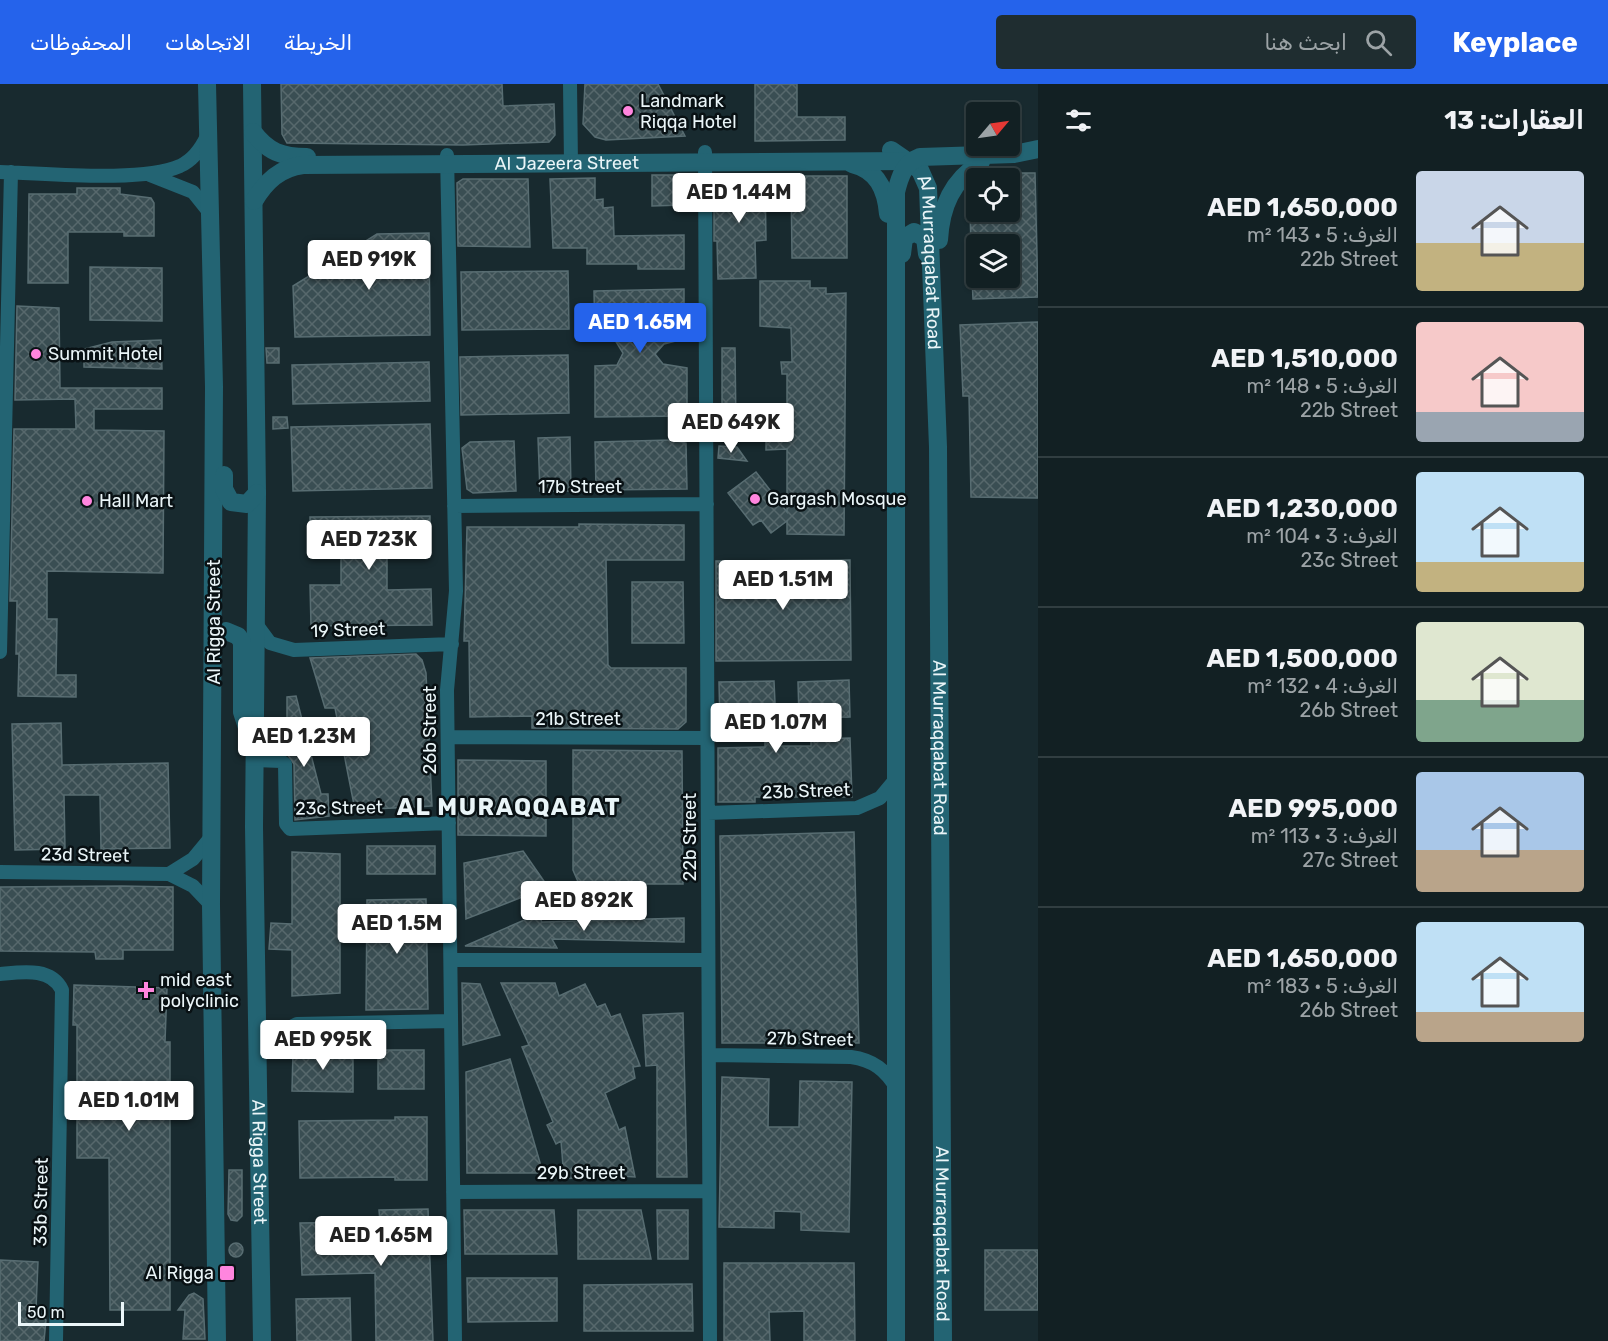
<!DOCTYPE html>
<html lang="ar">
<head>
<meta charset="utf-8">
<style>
  :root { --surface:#122023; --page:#1f2d30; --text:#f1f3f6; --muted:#9ca3a6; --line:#313e41; --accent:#2563eb }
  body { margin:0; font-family:Rubik,"Noto Naskh Arabic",sans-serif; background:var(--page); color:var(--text); direction:rtl; height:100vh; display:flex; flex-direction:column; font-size:22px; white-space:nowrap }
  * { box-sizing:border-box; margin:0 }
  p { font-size:20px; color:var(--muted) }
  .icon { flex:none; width:33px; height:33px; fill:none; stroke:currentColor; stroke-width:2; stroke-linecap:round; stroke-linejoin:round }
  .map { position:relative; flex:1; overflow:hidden; direction:ltr }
  .details { display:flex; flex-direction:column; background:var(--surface); width:570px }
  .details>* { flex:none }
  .needle { width:39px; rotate:61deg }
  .buttons { position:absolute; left:966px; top:18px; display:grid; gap:12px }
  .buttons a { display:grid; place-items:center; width:54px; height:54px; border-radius:6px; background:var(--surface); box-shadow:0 2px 4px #0004,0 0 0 2px var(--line); font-size:30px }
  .scale { position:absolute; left:18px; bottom:15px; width:106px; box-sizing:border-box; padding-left:6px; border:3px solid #eaf5f8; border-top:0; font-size:16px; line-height:21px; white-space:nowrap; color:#eaf5f8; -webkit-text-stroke:4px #091114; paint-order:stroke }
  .price { position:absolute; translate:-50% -51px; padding:0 14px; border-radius:6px; background:#fff; color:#222; font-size:20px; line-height:39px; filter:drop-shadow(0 2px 3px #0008) }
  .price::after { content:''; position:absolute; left:50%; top:36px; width:18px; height:14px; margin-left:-9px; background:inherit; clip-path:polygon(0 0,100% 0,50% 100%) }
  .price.active { background:var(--accent); color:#fff }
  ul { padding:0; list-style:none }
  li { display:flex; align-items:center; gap:18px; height:150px; padding:0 24px }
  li+li { border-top:2px solid var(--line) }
  li span { display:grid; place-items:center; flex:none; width:168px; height:120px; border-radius:6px; color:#555 }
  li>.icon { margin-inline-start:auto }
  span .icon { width:72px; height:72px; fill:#fffc; stroke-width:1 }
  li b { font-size:26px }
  h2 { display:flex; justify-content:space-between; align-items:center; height:72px; padding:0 24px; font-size:26px }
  header { display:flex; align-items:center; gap:36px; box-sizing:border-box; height:84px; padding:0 30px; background:var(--accent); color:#fff }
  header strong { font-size:28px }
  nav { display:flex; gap:33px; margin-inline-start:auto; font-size:21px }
  .search { width:420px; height:54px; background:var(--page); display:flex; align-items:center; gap:15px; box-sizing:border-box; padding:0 21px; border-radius:6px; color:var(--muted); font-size:22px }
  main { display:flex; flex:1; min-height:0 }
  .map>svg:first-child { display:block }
</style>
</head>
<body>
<header>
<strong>Keyplace</strong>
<div class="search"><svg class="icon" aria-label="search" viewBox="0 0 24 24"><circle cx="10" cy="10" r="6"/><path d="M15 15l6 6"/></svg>ابحث هنا</div>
<nav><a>الخريطة</a><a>الاتجاهات</a><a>المحفوظات</a></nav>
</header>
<main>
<section class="details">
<h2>العقارات: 13<svg class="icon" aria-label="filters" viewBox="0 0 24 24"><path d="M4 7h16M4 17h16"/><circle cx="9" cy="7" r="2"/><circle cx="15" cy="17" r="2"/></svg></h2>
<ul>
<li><span style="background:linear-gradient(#c9d6e8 60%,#c2b280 0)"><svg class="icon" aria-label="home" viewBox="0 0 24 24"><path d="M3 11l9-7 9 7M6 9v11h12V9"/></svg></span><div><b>AED 1,650,000</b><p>الغرف: 5 · 143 m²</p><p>22b Street</p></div></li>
<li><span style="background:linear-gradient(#f6c9c9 75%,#9aa5b1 0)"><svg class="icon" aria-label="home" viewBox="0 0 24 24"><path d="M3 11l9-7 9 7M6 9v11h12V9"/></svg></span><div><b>AED 1,510,000</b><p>الغرف: 5 · 148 m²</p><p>22b Street</p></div></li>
<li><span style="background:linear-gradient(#bfe0f5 75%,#c2b280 0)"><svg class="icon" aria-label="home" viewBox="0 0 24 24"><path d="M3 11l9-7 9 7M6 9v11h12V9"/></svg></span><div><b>AED 1,230,000</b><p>الغرف: 3 · 104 m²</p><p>23c Street</p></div></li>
<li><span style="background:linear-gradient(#dfe7d0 65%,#7fa58c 0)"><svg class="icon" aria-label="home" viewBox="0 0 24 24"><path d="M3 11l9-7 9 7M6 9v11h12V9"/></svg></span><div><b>AED 1,500,000</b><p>الغرف: 4 · 132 m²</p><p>26b Street</p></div></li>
<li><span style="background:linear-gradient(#a9c7e8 65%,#b9a48a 0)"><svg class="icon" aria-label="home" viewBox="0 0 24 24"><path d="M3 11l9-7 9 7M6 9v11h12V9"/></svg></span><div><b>AED 995,000</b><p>الغرف: 3 · 113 m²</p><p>27c Street</p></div></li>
<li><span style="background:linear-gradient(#bfe0f5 75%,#b9a48a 0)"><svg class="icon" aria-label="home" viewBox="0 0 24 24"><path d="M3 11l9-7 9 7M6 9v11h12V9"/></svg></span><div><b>AED 1,650,000</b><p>الغرف: 5 · 183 m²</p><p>26b Street</p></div></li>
</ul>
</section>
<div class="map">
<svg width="1038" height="1257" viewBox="0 0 1038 1257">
  <defs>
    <pattern id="building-cross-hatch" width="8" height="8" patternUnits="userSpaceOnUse" patternTransform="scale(1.5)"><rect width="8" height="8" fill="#3a4e53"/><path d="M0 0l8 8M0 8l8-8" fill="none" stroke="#57686c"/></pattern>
  </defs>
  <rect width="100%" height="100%" fill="#182a2f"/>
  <path fill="url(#building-cross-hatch)" stroke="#586d72" stroke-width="1.5" d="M281,0h221l1,22 51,-2 1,31 -6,7 -86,3 -176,-2 -5,-9z
    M585,0h73l27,52 -79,4 -11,-3 -12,-13z
    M755,0h42v33h48v23l-90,1z
    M1010,89h25l3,124 -65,2 -1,-21h38v-34h-39l-1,-32h40z
    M652,91h24l8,9 -1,21 -31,1z
    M765,91l1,65 -11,1 1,37 -38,1 -1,-38h-3v-65z
    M791,92h56v82h-55z
    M595,94v22l8,-1v9l10,-1 1,29 70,-1v34h-46v-5h-51v-16h-34l-3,-69z
    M463,95h65l2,68 -72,-1 -1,-63z
    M77,104h43v6l31,4 3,5v33h-30v-4h-56v51h-40l1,-89h48z
    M429,149l1,102 -135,2 -2,-51 84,-52z
    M90,183l72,1v53l-72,-1z
    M568,187l1,58 -107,1 -1,-58z
    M760,197h50v7h16v6l20,-1 -2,242 -57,-1v-13l-16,12 -10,-13 -8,5 -25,-32 28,-21 31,40v-63l-21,1v-14h-8v-14h29v-48h-5l-1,-12h11l-1,-34 -31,-2z
    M684,205v50l-20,5 -9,10 8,10 24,4v48l-92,1v-51l22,-1 6,-12 -8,-13 -20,1 -1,-50z
    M17,222l42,2 1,80h102v21h-68v21l70,1 -1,142 -116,-2v48h10l-1,56h20v22l-58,-1 1,-42h-3l1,-53h-7l4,-172h62l-1,-30 -60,1z
    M1038,238v176l-67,-1 -2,-101h-6l-3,-71z
    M161,256l1,29 -78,-2v-18l28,-7z
    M266,264h13v15h-12z
    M722,264h13l1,79h-14z
    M568,271l1,58 -108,2 -1,-58z
    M429,278l1,39 -137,3 -1,-39z
    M273,333h14l1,11 -15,1z
    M430,340l2,64 -139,3 -2,-64z
    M570,353l1,54h-31l-2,-53z
    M671,356l15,3 1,46 -91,1 -1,-48z
    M514,357l2,50 -43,2 -6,-4 -5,-41 8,-6z
    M719,362l18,1 10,14 -29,-3z
    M430,432v41h-43v33l44,-1 1,36 -121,1 -1,-41h31v-31h-31v-37z
    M579,440l105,1v35h-78l2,105 3,3h75v54l-8,7 -146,-1v-12l-62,1 -1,-76h-5l3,-114h112z
    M850,476l1,100 -135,1v-100z
    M632,498h51l1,61h-52z
    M416,570l6,6 4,13 6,133 -77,4 -20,-102h-10l-15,-50z
    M849,596l1,37 -51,1 -1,-36z
    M774,597l3,65h34v-7l39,-1 2,59h-97v5h-37v-54l47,-1v-23l-45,2 -1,-44z
    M296,612l25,98h7l1,22 -34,4 -1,-56 -7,-10v-57z
    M61,639l1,42 106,-2 2,85 -69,1 -1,-54h-36l1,54 -50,1 -3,-126z
    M573,666l109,1 1,133h-104l-6,-14z
    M458,676l88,1v75l-88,-1z
    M854,748l5,211h-137l-2,-207z
    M367,762h68v28h-68z
    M523,767l25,36 -82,32 -2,-56z
    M292,768l48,2v139l-48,3v-46l-23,-1 2,-26 21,1z
    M122,802l51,1v63h-50v9h-27l-1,-7 -95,-1v-64z
    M426,815l2,110 -62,1 1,-110z
    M538,830l4,8 142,-4v24l-132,-3 5,9 -92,-2z
    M462,899l18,1 20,51 -37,10z
    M501,899h54l4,13 26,-12 12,23 8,-3 6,13 9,-3 20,52 -7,1 2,11 -30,15 14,37 6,-3 10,50 -32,-2 -39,4 -3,-38 -5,3 -9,-19 6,-3 -31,-75 7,-2z
    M74,901l93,3 -2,54h5v268h-60l-1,-152h-32v-133h-4z
    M683,929l4,164h-30v-112l-11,1 -3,-51z
    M293,966l60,1v41l-61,-1z
    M378,966h46v39h-46z
    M510,975l33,114h-76l-1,-101z
    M722,993l47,2 -1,48h31l1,-46 52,1 -3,150 -48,-2v-18l-27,-1v17l-55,-1z
    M395,1033h32v63h-32v-3l-95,1 -1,-57 96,-1z
    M229,1086h13v46l-5,5 -6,-1 -3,-6z
    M428,1125l5,132h-57l-1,-68 -73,2 -2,-52 80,-1 -1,-12z
    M464,1126h90l3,44h-92z
    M578,1126h63l10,49h-73z
    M657,1126h31v49h-30z
    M229 1166a7 7 0 1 1 14 0a7 7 0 1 1-14 0Z
    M985,1166h53v60h-53z
    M0,1176l38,2 -2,47 10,11 -2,21h-44z
    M724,1179h130l1,78h-51v-30l-35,1 1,29h-46z
    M467,1194h90v43l-89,1z
    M692,1200l1,47h-109v-46z
    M194,1209l9,6 2,40h-22l2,-29h-7l11,-15z
    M350,1214l1,43h-54l-1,-42z"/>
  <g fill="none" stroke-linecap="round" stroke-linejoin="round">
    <path stroke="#236473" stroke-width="14" d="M570,0l1,80
      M705,68l5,1189
      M447,71l9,436 -9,99 8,651
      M0,88c46,1 140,11 180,-6 13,-6 21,-17 27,-30
      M150,91l43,17 16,20
      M454,422l253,-2
      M256,540l14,19 24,7 158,-6
      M0,568l11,-480
      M448,653l260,1
      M255,676l26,1 4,3 1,60 4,5 159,-6
      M708,729l149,-5 23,-10 15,-18
      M0,788l169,2 24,12 18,19
      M169,790l24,-15 19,-23
      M451,876h257
      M0,890c22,-2 51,-7 62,16l-6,351
      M709,971l142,2c22,3 35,13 46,32
      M258,974l14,-21 25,-13 154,-3
      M453,1108l256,-1"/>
    <g stroke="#236473" stroke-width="18">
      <path d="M207,0l7,303 -3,518 6,436"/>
      <path id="s1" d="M252,0l5,409 -3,334 8,514"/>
      <path d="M253,48c15,20 29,25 54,25"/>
      <path id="s2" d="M891,66l29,20 8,18 10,259 5,894"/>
      <path d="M852,80c25,6 34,25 36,50"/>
      <path id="s3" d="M254,117c12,-20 26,-33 49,-36l607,-4"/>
      <path d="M939,156c2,-34 13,-59 42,-78"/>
      <path d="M902,170l2,-16 10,-6 11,6 2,16"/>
      <path d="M224,391v14l7,13 16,2 10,-11"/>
      <path d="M214,552l12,-5 12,5 4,6v70l9,28"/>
      <path d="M896,1257v-1149c4,-16 8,-29 24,-35l94,-3 24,-5"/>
    </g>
  </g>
  <g fill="#ff85de" stroke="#091114" stroke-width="2">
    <circle cx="628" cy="27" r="6"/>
    <circle cx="36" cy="270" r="6"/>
    <circle cx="755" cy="415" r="6"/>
    <circle cx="87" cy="417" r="6"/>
    <path d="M143 897h6v6h6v6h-6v6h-6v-6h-6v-6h6z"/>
    <rect x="219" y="1181" width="16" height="16" rx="3"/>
  </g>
  <g text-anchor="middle" stroke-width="5" stroke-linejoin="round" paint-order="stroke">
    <g font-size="18" fill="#eaf5f8" stroke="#091114" text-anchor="start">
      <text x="640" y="23">Landmark<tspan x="640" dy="21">Riqqa Hotel</tspan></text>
      <text x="48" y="276">Summit Hotel</text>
      <text x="767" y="421">Gargash Mosque</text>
      <text x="99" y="423">Hall Mart</text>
      <text x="160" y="902">mid east<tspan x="160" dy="21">polyclinic</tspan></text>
      <text x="214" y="1195" text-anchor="end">Al Rigga</text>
    </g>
    <g font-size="18" fill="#eaf5f8" stroke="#091114">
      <text dy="6" stroke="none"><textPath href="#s3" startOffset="327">Al Jazeera Street</textPath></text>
      <text dy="6" stroke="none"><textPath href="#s2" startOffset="129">Al Murraqqabat Road</textPath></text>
      <text x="580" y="409">17b Street</text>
      <text transform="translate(214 538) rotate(-90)" y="6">Al Rigga Street</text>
      <text transform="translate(348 546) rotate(-2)" y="6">19 Street</text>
      <text x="578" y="641">21b Street</text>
      <text transform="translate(430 646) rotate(-90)" y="6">26b Street</text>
      <text dy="6" stroke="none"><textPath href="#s2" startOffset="615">Al Murraqqabat Road</textPath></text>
      <text transform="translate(806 707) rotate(-2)" y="6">23b Street</text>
      <text transform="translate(339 724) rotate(-1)" y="6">23c Street</text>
      <text transform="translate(690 753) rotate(-90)" y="6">22b Street</text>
      <text transform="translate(85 771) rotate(1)" y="6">23d Street</text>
      <text transform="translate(810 955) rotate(1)" y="6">27b Street</text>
      <text dy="6" stroke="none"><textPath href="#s1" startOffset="1078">Al Rigga Street</textPath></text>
      <text x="581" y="1095">29b Street</text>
      <text transform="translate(41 1118) rotate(-89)" y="6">33b Street</text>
      <text dy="6" stroke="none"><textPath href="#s2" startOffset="1101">Al Murraqqabat Road</textPath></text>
    </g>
    <g font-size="24" font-weight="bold" letter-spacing="1.5" fill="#eaf5f8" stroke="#091114">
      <text x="509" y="731">AL MURAQQABAT</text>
    </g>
  </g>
</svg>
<div class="buttons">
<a><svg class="needle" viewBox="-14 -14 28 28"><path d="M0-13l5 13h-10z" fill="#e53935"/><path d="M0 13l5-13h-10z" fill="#9ca3a6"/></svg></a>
<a><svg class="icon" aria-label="locate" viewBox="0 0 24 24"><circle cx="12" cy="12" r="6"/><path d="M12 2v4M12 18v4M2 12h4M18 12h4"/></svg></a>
<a><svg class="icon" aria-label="layers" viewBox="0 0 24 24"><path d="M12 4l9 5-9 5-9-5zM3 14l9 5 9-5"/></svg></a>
</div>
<div class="scale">50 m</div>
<b class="price" style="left:739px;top:140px">AED 1.44M</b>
<b class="price" style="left:369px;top:207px">AED 919K</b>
<b class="price active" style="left:640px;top:270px">AED 1.65M</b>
<b class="price" style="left:731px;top:370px">AED 649K</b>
<b class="price" style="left:369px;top:487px">AED 723K</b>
<b class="price" style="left:783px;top:527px">AED 1.51M</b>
<b class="price" style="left:776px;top:670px">AED 1.07M</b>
<b class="price" style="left:304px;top:684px">AED 1.23M</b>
<b class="price" style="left:584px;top:848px">AED 892K</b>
<b class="price" style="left:397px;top:871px">AED 1.5M</b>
<b class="price" style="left:323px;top:987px">AED 995K</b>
<b class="price" style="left:129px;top:1048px">AED 1.01M</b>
<b class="price" style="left:381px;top:1183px">AED 1.65M</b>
</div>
</main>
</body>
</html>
